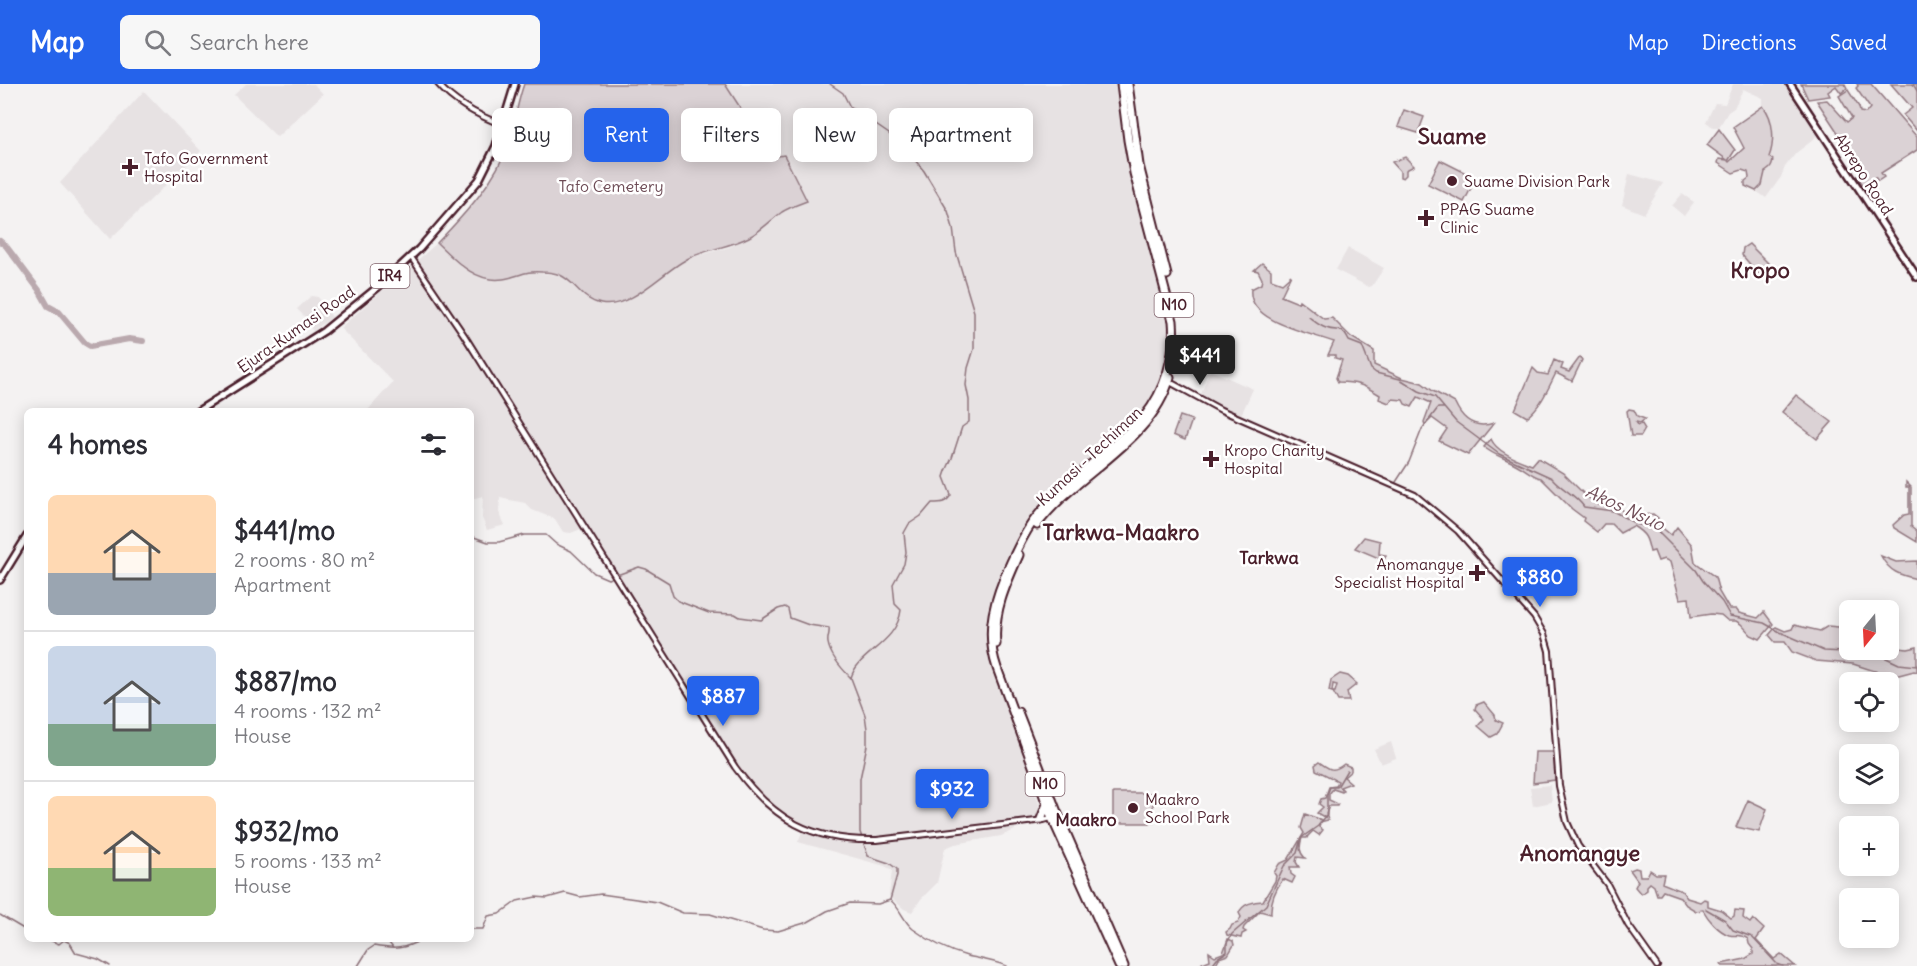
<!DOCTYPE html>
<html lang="en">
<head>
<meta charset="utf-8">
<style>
  :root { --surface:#fff; --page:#f7f7f7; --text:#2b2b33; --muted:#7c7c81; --line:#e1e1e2; --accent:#2563eb }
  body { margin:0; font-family:Delius,sans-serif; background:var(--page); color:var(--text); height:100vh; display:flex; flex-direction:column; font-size:22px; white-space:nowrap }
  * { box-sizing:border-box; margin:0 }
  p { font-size:20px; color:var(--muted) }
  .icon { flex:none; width:33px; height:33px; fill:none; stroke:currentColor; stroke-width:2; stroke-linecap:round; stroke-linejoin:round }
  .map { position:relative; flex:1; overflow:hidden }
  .panel { position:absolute; left:24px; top:324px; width:450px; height:534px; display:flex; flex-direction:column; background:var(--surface); border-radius:9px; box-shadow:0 3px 15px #0003 }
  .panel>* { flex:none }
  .guide { position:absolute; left:492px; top:24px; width:570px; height:54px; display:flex; gap:12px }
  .needle { width:39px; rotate:198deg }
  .tools { position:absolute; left:1839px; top:516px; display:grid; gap:12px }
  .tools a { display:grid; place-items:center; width:60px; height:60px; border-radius:9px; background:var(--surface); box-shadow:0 3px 15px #0003; font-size:30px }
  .price { position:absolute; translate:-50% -51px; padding:0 14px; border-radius:6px; background:var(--accent); color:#fff; font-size:20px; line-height:39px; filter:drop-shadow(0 2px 3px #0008) }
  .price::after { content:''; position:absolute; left:50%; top:36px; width:18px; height:14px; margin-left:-9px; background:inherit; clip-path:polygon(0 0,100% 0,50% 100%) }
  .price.active { background:#222; color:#fff }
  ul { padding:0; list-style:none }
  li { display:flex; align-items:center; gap:18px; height:150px; padding:0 24px }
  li+li { border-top:2px solid var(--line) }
  li span { display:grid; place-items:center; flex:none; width:168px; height:120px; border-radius:9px; color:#555 }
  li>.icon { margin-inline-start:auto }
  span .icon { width:72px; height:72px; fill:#fffc; stroke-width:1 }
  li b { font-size:26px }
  h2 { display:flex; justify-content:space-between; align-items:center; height:72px; padding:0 24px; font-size:26px }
  .pill { padding:0 21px; border-radius:9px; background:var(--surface); box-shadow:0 3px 15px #0003; font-size:21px; line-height:54px }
  .pill.active { background:var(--accent); color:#fff }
  header { display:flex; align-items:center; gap:36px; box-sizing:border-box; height:84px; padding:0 30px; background:var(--accent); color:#fff }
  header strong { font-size:28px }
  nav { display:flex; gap:33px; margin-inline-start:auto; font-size:21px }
  .search { width:420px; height:54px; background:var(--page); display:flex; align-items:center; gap:15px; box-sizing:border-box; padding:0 21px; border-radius:9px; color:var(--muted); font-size:22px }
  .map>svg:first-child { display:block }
</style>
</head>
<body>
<header>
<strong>Map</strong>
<div class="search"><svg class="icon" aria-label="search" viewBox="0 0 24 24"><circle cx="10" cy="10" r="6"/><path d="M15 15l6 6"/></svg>Search here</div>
<nav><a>Map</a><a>Directions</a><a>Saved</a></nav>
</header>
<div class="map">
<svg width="1917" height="882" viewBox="0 0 1917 882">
  <rect width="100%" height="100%" fill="#f4f2f2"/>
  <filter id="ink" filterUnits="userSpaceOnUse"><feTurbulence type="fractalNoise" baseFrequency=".0167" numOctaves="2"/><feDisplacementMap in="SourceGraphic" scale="12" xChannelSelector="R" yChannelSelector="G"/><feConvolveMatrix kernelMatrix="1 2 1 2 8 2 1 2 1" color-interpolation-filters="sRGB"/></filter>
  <g filter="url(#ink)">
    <path fill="#e7e2e3" d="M246,0h68l9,10 -46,43 -43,-42z
      M725,0h394l11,87 39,139 1,34 -6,27 -7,22 -10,14 -100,95 -39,59 -16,39 -4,22 -1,21 7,27 31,88 16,52 -3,7 -24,3 1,10 -14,6 -46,8 -10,4 -8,35 -16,16 -9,13 -8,-3 -15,-13 3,-26 -7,-4 -87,-24 6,-15 -31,-21 -25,-25 -160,-255 -17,7 -8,-1 -8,-13 -23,-9 -7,-7 -25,-5 -1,14 6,13 -18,5 -5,-12 1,-22 -12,3v-88h-104l26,-29 -53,-54 97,-85 22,21 43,15 26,-8 34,5 25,23 55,-8 22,-17 25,-16 40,-11 23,-11 32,-25 23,-10 -34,-43z
      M1733,0h54l31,49 -5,7 -17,13 -11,14 -4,10 -15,21 -10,-7 6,-6 3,-13 6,-4 -2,-10 5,-16 -3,-17 -5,-17 -3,-2v-8l-20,-9 -9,19 -6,4 -9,15h-6l-7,-5 9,-19 10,1z
      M144,7l57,60 -91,88 -50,-56z
      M1629,90l34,9 -19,31 -22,-9z
      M1682,110l12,8 -10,14 -12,-10z
      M1348,164l36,20 -12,18 -3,1 -33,-17z
      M311,212l7,1 14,20 -19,14 -6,-8 2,-2 -12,-12z
      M1210,286l43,19 -11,24 -4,2 -38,-18z
      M1391,658l5,16 -15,6 -7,-15z
      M1550,701l2,17 -19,4 -3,-19z"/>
    <path fill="#dbd2d5" stroke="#927880" stroke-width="1.5" d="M524,0h201l47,73 12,-2 23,46c-8,3 -17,6 -25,11 -11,8 -21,19 -33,25 -19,10 -41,12 -60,21 -25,12 -58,52 -88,46 -20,-4 -25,-22 -41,-29 -5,-2 -12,-3 -18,-3 -17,-2 -24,5 -39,7 -28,4 -48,-19 -66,-36 28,-29 59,-62 72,-101 6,-19 8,-39 15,-58z
      M1801,0h44l2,4 -6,5 -5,-7 -8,6 2,4 -22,3z
      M1857,0h14l46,53v13l-36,23 3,4 -6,4 -3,-4 -7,5 1,3 -1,2 -5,-2 -6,-9 5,-3v-4l-45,-68 10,-1 20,22 5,-4 -13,-22 9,-6 11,17 1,5 6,1 4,-5 -14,-20 2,-2z
      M1891,0h26v47l-14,-16 9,-7z
      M1763,22c11,13 12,36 6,51l4,3c-1,7 -2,8 -8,12l-3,13 -6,6 -11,-5v-5l4,-3 -1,-6 -6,-2 -9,3 -15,-10 1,-4 8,1 -20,-15 12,-16 16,21 -7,11 1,1 15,-14 -11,-21z
      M1404,26l20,7 -6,16 -20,-6z
      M1405,73l9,9 -8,4v5l-3,3 -3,-1v-6l-8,-9z
      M1440,76l36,18 -12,24 -36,-18z
      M1749,160l21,21 -1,6h-2l-4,-3 -3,1v3l-4,2 -3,-2 1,-3 -12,-14 1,-7z
      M1262,179l9,7v9l11,4 9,-8 -10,21 17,7 1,-3 25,19 8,-1 19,19 23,14v14l28,13 20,5 11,8 22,12c8,18 20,26 39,20l-26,32 -29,-14 8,-12 -15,-11 -7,7 -1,-3 7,-19 -13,-6 -6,10 -7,-3 -2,-4 -11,-1 -3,4 -10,-4 1,-4c-16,-10 -24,-13 -42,-13l-2,-4 6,-18 -7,-2v-3h-7l6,-13c-24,-9 -87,-20 -83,-53l10,-5 1,-5 -4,-8 -4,-1z
      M1580,273l2,3 -10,21 -16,-8c-8,16 -15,33 -29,44l-12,-7 18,-42 5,5 10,2 6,-15 9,4 -2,5 8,3z
      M1796,311l36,27 -15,17 -35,-27z
      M1629,325l5,1 3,6 8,3 -5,4 -4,-1 2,3 4,-1 3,5 -4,7h-10l-4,-25z
      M1180,332l12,4 -7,20 -12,-5z
      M1491,355c6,14 28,21 41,26l6,-7 25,15 24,24 12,8 10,-2 23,13 21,-2 5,4 1,7 12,10 6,-8 15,18 3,17 20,15 4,15 10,17h7l3,4 19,5 6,-6 9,12 -13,15 -9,-4 -10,-11 -5,-3h-8l-7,-6 -10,-1 -20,3 -2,-19 -9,1 -10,-37 -6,-3 -6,2 -4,-10 -4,1c-3,-14 -4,-18 -17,-26l-13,7 -9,-9h-7l-7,8 -14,-11 1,-3 -12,-9 -31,-31c-9,-2 -14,-8 -22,-12 -11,-7 -25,-10 -35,-19z
      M1906,398l5,5v39l6,5v11l-23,-14 -1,-3 11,-10 5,-1v-27h-3z
      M1364,453l16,4 -1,13 7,1 -3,8 -4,-5 -24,-10z
      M1881,472l15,6 21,-1v18c-17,-4 -28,-7 -36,-23z
      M1794,541l26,6 8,-5 21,2 1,22h38l1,-3 19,2 9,-2v25l-3,-1 -15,4h-12l-34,-11 -37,-3 -24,-9 -7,-10h-10l-6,-7 7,-8 9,4 7,-2z
      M1340,590l8,2 9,8 -10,8 2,9h-11l-5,-9h2l2,-7 -4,-1 -1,8 -3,-1 2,-11z
      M1484,618l11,13 1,5 7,3 -6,11 -6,3 -13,-11 6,-7 -9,-10 1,-4z
      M1535,668h19l1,28 -22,3z
      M1319,678c10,7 14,11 25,2l7,3v4l-7,6 7,6 -11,4 3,3 -1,2 -9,-3 -4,5v6l9,4 -1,2h-8l-3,8 2,6 -8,2 -1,5 4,3 -4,5 -6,-4 -5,5 -1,2h-5c-3,9 -3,14 3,20l-8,-1 -1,5 3,5h-9l1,7 4,3 -3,6 -9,-4c-8,11 -13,22 -12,35l-11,-3 -16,16 -1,3 3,2 -4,2 -1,4 -14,-3 -1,-3 4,-3 2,-4 6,-2 3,-6 -2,-4c3,-9 15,-12 24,-12l12,-20 1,-5 -2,-3 5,-9 9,-4 16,-27 -3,-5 4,-14 17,6 2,-3 -7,-4 6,-6 -4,-3 2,-5 4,-1 4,-11 7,-1 2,-5 -22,-11 -1,-5z
      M1113,709h40v30h-40z
      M1748,716l19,9 -8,23 -23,-5z
      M1635,784l4,1 1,7h7l3,-6 6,4h8l-2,9 20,8 5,7 13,4 4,-3 4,1v6l13,4 10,8 3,-2 1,-6 9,1 -1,7 7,5 3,-4 11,10 -8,11 18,19 7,-5 14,12h-73l-1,-2 24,-5 8,-5v-5l-4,-5 -1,-5c-9,-6 -11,-2 -19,-4 -11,-4 -21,-16 -26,-25l-7,1 -10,-6 -6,-8 -17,-6 -3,4h-3l-3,-9 -4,-3 -3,3v4l-6,4 -6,-7 3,-6 -8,-11z
      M1228,855l5,2 1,4 -6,10 -9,3 -4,8h-15l2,-3 8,-3 -1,-8 6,4 8,-3z"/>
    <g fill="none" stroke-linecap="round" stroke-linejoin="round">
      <path stroke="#8d727a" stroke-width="1.5" d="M830,0l13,9 7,14 39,27 16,14 19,23 24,40 5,17 3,24 18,60v37l-6,19 -2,17 3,15v22l-7,5 -10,31 -6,13 -2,6 7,18c-5,8 -9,8 -19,8l-11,13 -12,8 -5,9 2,19 -2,12 -11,20 2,20 6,6c-4,34 -44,43 -50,68l14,37 2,14v16l-7,34v53l8,24 21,7 8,6v6l-7,25
        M1913,0l4,7
        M0,161l1,-3
        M1309,233c5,4 10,9 17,11 13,5 15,-3 23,13l13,5 9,23 5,4 24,6 19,12 16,6 21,25 43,32 53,24c10,12 23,16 32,29l29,4 23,13 15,4 8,5 37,37 7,11 19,21 8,14 34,7 16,9 44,19 41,2 17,3 17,8 18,2
        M1396,398l13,-20 13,-33 16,-21h6
        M471,452l17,6h11l25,-7h22l10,9 15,7 23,22 14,6 5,-2
        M617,491l22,-8 7,2 23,14 4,13 5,5 31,12 26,1 5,3 21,3 17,-11 7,-2 3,2 2,9 19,7 20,3c1,6 -2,9 -1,15 2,12 15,27 23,35
        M1706,825l19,11 8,10 19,7 25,27 6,2
        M0,831l27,16
        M471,845h12l5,-13 11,-2 18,-13 19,-4 11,1 18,-5 15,4 21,-3 56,8 26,11 27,1 53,16 15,1 30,-9 19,-11 23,-8 28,1 12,-4c10,7 13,21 23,29 15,11 35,22 54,27 14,3 26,5 40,10
        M47,855l12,5 5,-4 6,3 6,10 22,6 12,7
        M386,855l7,9
        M358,882l10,-16 6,-4c21,4 30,3 49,-7
        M1211,882l6,-8 10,-6v-9l5,-9 34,-29 18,-39 13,-13 4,-15 17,-12 9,-11v-20l3,-8h7l10,-17"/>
      <path stroke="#baa9ae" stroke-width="6" d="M0,157l6,5 33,44 9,16 11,6 26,31 5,3 39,-7 14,2"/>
      <g stroke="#4a1f2b" stroke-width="8">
        <path id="minor" d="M438,0c17,20 41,32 65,41
          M411,173l53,78 271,432c38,53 77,75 142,73l167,-20 14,-4
          M1168,297l53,29 194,85 43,36 76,86 10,17 5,17 10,135 8,36 11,24 29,38 21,41 29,41"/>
      </g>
      <g stroke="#4a1f2b" stroke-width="10">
        <path id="major" d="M1790,0l127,193
          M198,327l126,-80 54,-44 41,-38 60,-69 17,-34 19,-62
          M0,496l27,-44"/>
      </g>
      <g stroke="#4a1f2b" stroke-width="11">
        <path id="highway" d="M1128,0l11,81 28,110
          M1037,441c39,-53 115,-82 133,-148
          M996,560c-3,-32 10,-60 23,-89
          M1018,628l39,100 67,154
          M1041,735l6,-15
          M1119,882l-67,-148 -55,-150c-13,-38 -2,-71 14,-106 8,-17 16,-34 28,-48 31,-36 72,-64 105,-97 21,-26 32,-62 29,-96l-39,-148 -6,-33 -7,-56"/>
      </g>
      <use href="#minor" stroke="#fff" stroke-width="4"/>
      <use href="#major" stroke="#fff" stroke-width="5"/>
      <use href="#highway" stroke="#fff" stroke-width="7"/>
    </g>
  </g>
  <g fill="#4a1f2b" stroke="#fff" stroke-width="2">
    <path d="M127 74h6v6h6v6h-6v6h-6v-6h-6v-6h6z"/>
    <circle cx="1452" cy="97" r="6"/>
    <path d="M1423 125h6v6h6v6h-6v6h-6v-6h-6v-6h6z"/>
    <path d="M1208 366h6v6h6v6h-6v6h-6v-6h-6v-6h6z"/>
    <path d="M1474 480h6v6h6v6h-6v6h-6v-6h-6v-6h6z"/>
    <circle cx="1133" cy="724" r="6"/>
  </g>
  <g text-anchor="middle" stroke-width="5" stroke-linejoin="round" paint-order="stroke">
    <g fill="#fff" stroke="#80626b" stroke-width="1.5">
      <rect x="370.5" y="180" width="39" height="24" rx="4.5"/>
      <rect x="1154.5" y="209" width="39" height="24" rx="4.5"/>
      <rect x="1025.5" y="688" width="39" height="24" rx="4.5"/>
    </g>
    <g font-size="15" font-weight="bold" fill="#4a1f2b">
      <text x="390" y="197">IR4</text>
      <text x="1174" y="226">N10</text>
      <text x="1045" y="705">N10</text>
    </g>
    <g font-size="16" fill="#4a1f2b" stroke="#fff" text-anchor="start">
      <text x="144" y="80">Tafo Government<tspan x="144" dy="18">Hospital</tspan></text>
      <text x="1464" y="103">Suame Division Park</text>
      <text x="1440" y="131">PPAG Suame<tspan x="1440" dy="18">Clinic</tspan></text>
      <text x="1224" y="372">Kropo Charity<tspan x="1224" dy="18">Hospital</tspan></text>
      <text x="1464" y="486" text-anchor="end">Anomangye<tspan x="1464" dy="18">Specialist Hospital</tspan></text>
      <text x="1145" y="721">Maakro<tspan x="1145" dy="18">School Park</tspan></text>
    </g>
    <g font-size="16" fill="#4a1f2b" stroke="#fff">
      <text transform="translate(1864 90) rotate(57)" y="6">Abrepo Road</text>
      <text transform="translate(296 245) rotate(-35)" y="6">Ejura-Kumasi Road</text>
      <text transform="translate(1089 372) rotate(-43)" y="6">Kumasi - Techiman</text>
    </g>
    <g font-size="16" fill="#6e4c56" stroke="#fff">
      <text x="611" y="108">Tafo Cemetery</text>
    </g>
    <g font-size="18" font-style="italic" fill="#714f59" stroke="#fff">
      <text transform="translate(1625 424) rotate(25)" y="6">Akos Nsuo</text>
    </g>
    <g font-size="18" font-weight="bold" fill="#4a1f2b" stroke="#fff">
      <text x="1269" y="480">Tarkwa</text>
      <text x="1086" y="742">Maakro</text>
    </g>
    <g font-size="22" font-weight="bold" fill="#4a1f2b" stroke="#fff">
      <text x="1452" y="60">Suame</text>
      <text x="1760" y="194">Kropo</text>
      <text x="1121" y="456">Tarkwa-Maakro</text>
      <text x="1580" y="777">Anomangye</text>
    </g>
  </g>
</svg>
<div class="tools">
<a><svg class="needle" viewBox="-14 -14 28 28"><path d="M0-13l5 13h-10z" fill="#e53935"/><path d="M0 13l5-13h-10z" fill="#7c7c81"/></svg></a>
<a><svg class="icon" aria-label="locate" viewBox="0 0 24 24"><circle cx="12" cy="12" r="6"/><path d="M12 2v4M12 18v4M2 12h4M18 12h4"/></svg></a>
<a><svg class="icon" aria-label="layers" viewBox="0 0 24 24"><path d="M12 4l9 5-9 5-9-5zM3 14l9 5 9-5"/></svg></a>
<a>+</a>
<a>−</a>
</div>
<b class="price active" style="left:1200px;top:302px">$441</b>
<b class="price" style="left:1540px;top:524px">$880</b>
<b class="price" style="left:723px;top:643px">$887</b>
<b class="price" style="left:952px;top:736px">$932</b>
<div class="guide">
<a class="pill">Buy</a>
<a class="pill active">Rent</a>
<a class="pill">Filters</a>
<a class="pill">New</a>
<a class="pill">Apartment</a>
</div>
<section class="panel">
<h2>4 homes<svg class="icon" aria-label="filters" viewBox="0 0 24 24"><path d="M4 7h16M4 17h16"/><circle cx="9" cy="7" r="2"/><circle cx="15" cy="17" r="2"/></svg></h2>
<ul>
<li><span style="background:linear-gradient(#ffd9b3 65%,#9aa5b1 0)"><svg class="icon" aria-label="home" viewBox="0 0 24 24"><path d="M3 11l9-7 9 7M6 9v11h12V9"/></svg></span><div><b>$441/mo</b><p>2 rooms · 80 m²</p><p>Apartment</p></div></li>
<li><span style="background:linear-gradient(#c9d6e8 65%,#7fa58c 0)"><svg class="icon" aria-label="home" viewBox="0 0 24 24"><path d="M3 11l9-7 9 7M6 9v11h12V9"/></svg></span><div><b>$887/mo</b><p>4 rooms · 132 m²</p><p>House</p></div></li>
<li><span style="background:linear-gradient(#ffd9b3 60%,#8fb573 0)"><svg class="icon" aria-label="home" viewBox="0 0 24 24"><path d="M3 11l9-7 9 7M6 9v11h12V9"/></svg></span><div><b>$932/mo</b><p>5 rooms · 133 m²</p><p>House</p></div></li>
</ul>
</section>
</div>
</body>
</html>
